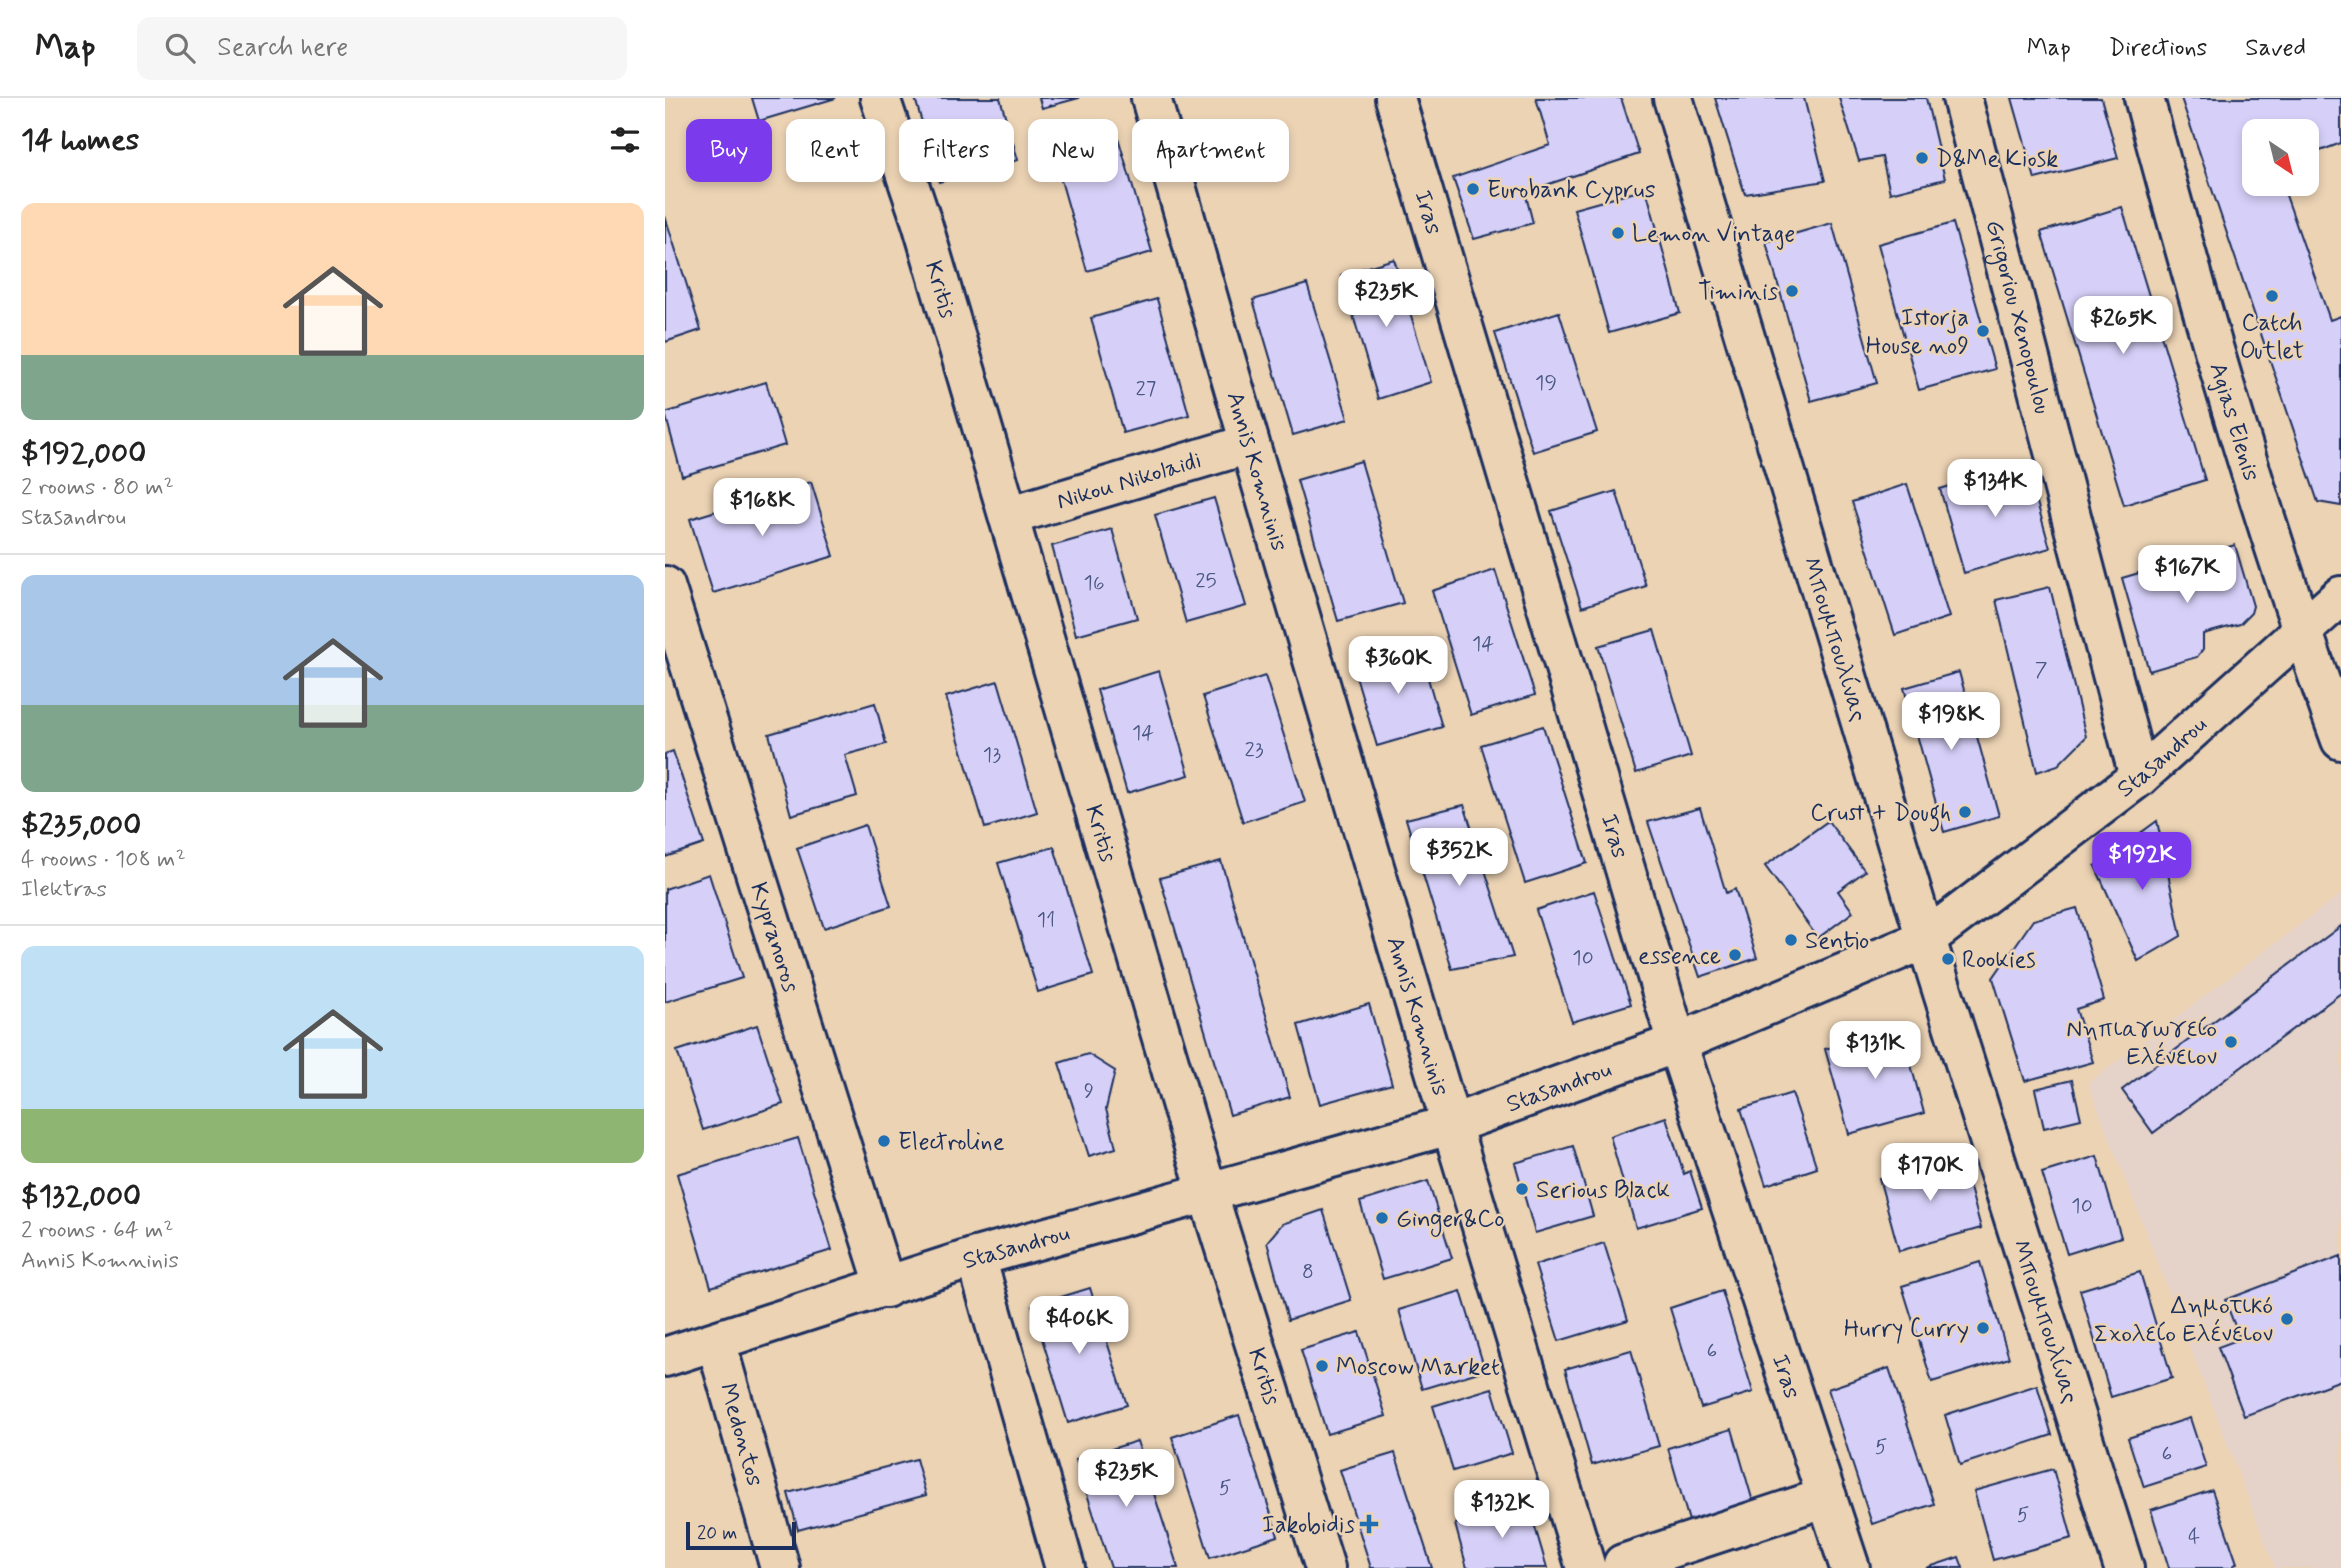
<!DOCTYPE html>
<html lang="en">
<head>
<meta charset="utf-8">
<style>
  :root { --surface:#fff; --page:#f6f6f6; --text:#222; --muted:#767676; --line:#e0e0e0; --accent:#7c3aed }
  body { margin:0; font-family:Mynerve,sans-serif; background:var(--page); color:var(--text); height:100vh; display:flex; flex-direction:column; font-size:26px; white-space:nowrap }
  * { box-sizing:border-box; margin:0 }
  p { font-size:23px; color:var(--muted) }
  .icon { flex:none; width:38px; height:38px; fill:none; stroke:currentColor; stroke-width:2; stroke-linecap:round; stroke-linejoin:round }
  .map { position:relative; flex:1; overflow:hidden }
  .panel { display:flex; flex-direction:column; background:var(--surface); width:665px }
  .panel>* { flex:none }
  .top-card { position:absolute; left:21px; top:21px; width:665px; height:63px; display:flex; gap:14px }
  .needle { width:46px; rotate:145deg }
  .tools { position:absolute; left:1577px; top:21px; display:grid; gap:14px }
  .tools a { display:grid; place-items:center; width:77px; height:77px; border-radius:14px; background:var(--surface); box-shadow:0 4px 10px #0003; font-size:35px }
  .scale { position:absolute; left:21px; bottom:18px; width:110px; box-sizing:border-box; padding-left:7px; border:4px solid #1b2f5e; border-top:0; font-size:19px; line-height:24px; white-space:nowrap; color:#1b2f5e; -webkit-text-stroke:5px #ecd3b4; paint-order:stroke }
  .price { position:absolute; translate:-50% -60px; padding:0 16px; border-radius:14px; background:#fff; color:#222; font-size:23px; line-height:46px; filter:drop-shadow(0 2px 4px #0008) }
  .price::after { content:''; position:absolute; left:50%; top:42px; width:21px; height:16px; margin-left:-10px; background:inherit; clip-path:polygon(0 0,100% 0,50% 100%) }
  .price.current { background:var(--accent); color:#fff }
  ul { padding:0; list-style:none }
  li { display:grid; align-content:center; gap:14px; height:371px; padding:0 21px }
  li+li { border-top:2px solid var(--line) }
  li span { display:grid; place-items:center; height:217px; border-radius:14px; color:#555 }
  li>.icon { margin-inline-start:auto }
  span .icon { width:126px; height:126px; fill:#fffc; stroke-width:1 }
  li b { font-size:30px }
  h2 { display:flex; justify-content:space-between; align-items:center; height:84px; padding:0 21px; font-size:30px }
  .tag { padding:0 24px; border-radius:14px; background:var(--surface); box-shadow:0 4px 10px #0003; font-size:24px; line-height:63px }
  .tag.current { background:var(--accent); color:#fff }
  header { display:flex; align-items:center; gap:42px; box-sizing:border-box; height:98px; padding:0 35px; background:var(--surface); border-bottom:2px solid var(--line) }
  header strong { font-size:33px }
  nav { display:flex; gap:38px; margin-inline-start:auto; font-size:24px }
  .search { width:490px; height:63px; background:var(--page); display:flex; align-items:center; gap:18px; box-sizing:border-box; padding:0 24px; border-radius:14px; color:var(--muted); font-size:26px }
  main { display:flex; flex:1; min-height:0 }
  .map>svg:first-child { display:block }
</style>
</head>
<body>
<header>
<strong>Map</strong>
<div class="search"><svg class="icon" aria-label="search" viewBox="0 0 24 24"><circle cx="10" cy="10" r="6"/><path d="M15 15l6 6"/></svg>Search here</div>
<nav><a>Map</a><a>Directions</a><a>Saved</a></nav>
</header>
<main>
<section class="panel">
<h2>14 homes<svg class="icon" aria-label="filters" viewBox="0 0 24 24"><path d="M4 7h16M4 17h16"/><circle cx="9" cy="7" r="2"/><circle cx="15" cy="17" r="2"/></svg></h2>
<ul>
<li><span style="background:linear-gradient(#ffd9b3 70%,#7fa58c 0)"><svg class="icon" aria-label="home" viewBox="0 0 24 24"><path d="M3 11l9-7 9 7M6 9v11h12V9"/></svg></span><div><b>$192,000</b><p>2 rooms · 80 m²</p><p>Stasandrou</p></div></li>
<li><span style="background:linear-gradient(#a9c7e8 60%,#7fa58c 0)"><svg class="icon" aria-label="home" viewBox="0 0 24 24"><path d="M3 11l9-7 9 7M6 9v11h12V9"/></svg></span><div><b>$235,000</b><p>4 rooms · 108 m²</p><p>Ilektras</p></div></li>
<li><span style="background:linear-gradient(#bfe0f5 75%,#8fb573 0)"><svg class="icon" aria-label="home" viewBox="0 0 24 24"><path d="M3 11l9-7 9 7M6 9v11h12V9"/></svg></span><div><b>$132,000</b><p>2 rooms · 64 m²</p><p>Annis Komninis</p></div></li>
</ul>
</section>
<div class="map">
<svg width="1676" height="1470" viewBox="0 0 1676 1470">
  <rect width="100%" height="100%" fill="#ecd3b4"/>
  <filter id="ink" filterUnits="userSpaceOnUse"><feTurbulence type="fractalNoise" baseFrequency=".0143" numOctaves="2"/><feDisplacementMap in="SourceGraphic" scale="14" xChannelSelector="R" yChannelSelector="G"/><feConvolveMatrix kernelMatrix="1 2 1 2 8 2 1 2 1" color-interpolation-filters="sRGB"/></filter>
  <g filter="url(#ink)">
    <path fill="#e5d2c8" d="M1676,796v674h-66l-187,-485z"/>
    <path fill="#d6d0f8" stroke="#1b2f5e" stroke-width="2" d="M87,0h84l-77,23z
      M250,0h85l18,62 -79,22z
      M374,0h40l-37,10z
      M871,0h85l18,56 -114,38 8,31 -59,16 -21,-61 97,-33z
      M1050,0h89l21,83 -80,13z
      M1174,0h87l19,81 -55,14 -8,-36 -23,4z
      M1347,0h89l17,60 -83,21z
      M1516,0h160v45l-34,13v-25h-53v53h28l48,136 11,-4v190l-23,-4z
      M452,36l35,118 -65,19 -34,-119z
      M981,91l34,124 -71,20 -35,-124z
      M1457,109l83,273 -81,25 -83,-273z
      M0,118l36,114 -36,12z
      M1167,125l45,160 -66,18 -45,-159z
      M1288,125l42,146 -76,21 -41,-146z
      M729,161l37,123 -53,17 -37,-124z
      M642,186l41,135 -55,16 -40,-135z
      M492,201l32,116 -66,18 -32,-115z
      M894,214l38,120 -64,20 -38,-119z
      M101,284l19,63 -103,31 -17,-63z
      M696,363l42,142 -65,18 -41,-141z
      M1361,366l24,84 -86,25 -24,-84z
      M146,384l23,74 -121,37 -23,-74z
      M1242,386l42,133 -54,18 -43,-133z
      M951,393l30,95 -64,21 -31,-96z
      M549,400l32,108 -60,17 -31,-108z
      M447,431l25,89 -61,17 -24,-89z
      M1570,447l18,61 -2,7 -11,11 -37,10v15l-6,8 -48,14 -27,-93z
      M830,472l40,125 -64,20 -39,-124z
      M1385,489l36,150 -28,28 -21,7 -41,-172z
      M989,532l37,126 -55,17 -38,-127z
      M754,549l23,80 -65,19 -24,-80z
      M494,573l30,104 -62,18 -30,-103z
      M1294,574l40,144 -55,16 -40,-144z
      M600,578l40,126 -62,20 -40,-126z
      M333,583l39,131 -52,16 -39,-131z
      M210,605l11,41 -41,11 12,41 -66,19 -22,-81z
      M878,628l44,137 -62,20 -44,-138z
      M8,653l31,93 -39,13v-103z
      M799,707l49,152 -61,12 -46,-150z
      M1035,710l26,85 9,-4 22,69 -57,19 -52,-155z
      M1163,723l37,50 -27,20 15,21 -35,26 -53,-72z
      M1492,723l24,115 -43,25 -43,-95z
      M200,727l26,81 -67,22 -27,-80z
      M389,749l39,128 -55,17 -40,-129z
      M556,763l69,236 -60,18 -70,-237z
      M44,776l33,104 -77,24v-113z
      M929,793l37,113 -59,18 -36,-112z
      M1412,810l27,92 -28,9 17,53 -68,19 -32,-103 40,-58z
      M1676,828v67l-188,140 -31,-43z
      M704,906l23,80 -72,20 -22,-79z
      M92,927l26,79 -80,26 -26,-79z
      M1236,930l23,85 -75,21 -24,-85z
      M423,956l27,17 -9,38 10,39 -27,8 -30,-93z
      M1407,982l9,39 -37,9 -9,-39z
      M1127,995l25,75 -51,17 -25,-76z
      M1001,1019l18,57 6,-3 12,37 -66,20 -26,-92z
      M133,1040l34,112 -121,37 -34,-113z
      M908,1048l20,70 -58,17 -20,-70z
      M1296,1057l20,73 -82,23 -20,-73z
      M1432,1058l24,81 -54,17 -25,-81z
      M763,1083l24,77 -69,21 -23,-77z
      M658,1112l28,90 -63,20 -21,-78 15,-18z
      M939,1145l24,77 -69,21 -24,-76z
      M1676,1158v124l-97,36 -26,-69 22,-8 -15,-39z
      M1315,1164l29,96 -77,24 -30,-96z
      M1475,1174l32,106 -61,19 -31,-107z
      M425,1190l37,117 -59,18 -36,-117z
      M796,1193l24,79 -63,19 -23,-79z
      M1057,1193l31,101 -52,16 -31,-100z
      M694,1234l27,84 -59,18 -26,-84z
      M966,1252l28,96 -67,19 -27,-96z
      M1224,1270l45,136 -62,20 -44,-135z
      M1372,1287l15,50 -92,30 -15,-50z
      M827,1290l20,65 -59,18 -20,-65z
      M574,1317l39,121 -68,22 -38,-121z
      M1525,1320l16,49 -62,20 -16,-49z
      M1067,1331l21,73 -64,19 -21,-73z
      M472,1343l41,127h-67l-35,-108z
      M730,1355l37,115h-61l-31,-98z
      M251,1361l10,36 -128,35 -10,-37z
      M1388,1371l19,69 -79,22 -19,-69z
      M1547,1392l25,73 -6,5h-62l-18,-58z
      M863,1405l19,65h-80l-12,-44z
      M1294,1459l4,11h-37z"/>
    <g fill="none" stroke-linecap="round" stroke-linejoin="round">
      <g stroke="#1b2f5e" stroke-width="44">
        <g id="minor">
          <path id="s1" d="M215,0l42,125 285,968 118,377"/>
          <path id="s2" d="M486,0c139,492 285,981 435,1470"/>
          <path id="s3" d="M730,0l282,945 173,525"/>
          <path id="s4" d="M1008,0l253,841 198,629"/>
          <path id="s5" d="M1297,0l177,679"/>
          <path id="s6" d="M1479,0c57,216 120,432 197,642"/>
          <path id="s7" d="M343,418l241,-72"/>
          <path id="s8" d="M0,488l221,702"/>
          <path d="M311,1159l89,311"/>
          <path id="s9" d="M51,1244l64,226"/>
          <path id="s10" d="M0,1259l311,-100 474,-132 227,-82 249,-104 213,-162 202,-181"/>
          <path d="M958,1466l204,-67"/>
        </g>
      </g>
      <use href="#minor" stroke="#ecd3b4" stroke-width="38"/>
    </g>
  </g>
  <g fill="#1f6fb2" stroke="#ecd3b4" stroke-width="2.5">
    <circle cx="1257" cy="60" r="7"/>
    <circle cx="808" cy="91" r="7"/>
    <circle cx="953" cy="135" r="7"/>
    <circle cx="1127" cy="193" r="7"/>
    <circle cx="1607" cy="198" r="7"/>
    <circle cx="1318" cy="233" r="7"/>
    <circle cx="1300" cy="714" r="7"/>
    <circle cx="1126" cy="842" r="7"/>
    <circle cx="1070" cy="857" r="7"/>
    <circle cx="1283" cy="861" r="7"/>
    <circle cx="1566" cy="944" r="7"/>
    <circle cx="219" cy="1043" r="7"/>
    <circle cx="857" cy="1091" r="7"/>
    <circle cx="717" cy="1120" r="7"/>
    <circle cx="1622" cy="1221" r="7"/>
    <circle cx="1318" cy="1230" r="7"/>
    <circle cx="657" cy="1268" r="7"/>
    <path d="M700.5 1415.5h7v7h7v7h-7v7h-7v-7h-7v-7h7z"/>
  </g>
  <g text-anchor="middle" stroke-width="5" stroke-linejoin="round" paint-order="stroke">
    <g font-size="21" fill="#4a5784">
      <text x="881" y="291">19</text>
      <text x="481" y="297">27</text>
      <text x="541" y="489">25</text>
      <text x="429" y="491">16</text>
      <text x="818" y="552">14</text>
      <text x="1376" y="578">7</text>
      <text x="478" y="641">14</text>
      <text x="589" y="658">23</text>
      <text x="327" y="663">13</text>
      <text x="381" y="828">11</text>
      <text x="918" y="866">10</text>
      <text x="424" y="999">9</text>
      <text x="1417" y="1114">10</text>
      <text x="643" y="1180">8</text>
      <text x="1047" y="1259">6</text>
      <text x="1216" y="1355">5</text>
      <text x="1502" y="1362">6</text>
      <text x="560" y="1396">5</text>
      <text x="1358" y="1423">5</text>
      <text x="1529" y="1445">4</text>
    </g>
    <g font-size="24" fill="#1b2f5e" stroke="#ecd3b4" text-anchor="start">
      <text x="1271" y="68">D&amp;Me Kiosk</text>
      <text x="822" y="99">Eurobank Cyprus</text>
      <text x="967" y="143">Lemon Vintage</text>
      <text x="1113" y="201" text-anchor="end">Timinis</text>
      <text x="1304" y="227" text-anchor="end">Istorja<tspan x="1304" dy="28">House no9</tspan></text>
      <text x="1607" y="232" text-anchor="middle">Catch<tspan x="1607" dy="28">Outlet</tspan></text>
      <text x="1286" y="722" text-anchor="end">Crust + Dough</text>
      <text x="1140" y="850">Sentio</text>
      <text x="1056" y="865" text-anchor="end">essence</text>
      <text x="1297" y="869">Rookies</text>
      <text x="1552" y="938" text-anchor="end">Νηπιαγωγείο<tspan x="1552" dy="28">Ελένειον</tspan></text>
      <text x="233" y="1051">Electroline</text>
      <text x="871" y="1099">Serious Black</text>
      <text x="731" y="1128">Ginger&amp;Co</text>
      <text x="1608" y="1215" text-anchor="end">Δημοτικό<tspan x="1608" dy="28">Σχολείο Ελένειον</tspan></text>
      <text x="1304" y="1238" text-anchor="end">Hurry Curry</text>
      <text x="671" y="1276">Moscow Market</text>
      <text x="690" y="1434" text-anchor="end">Iakobidis</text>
    </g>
    <g font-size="24" fill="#1b2f5e" stroke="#ecd3b4">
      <text dy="8" stroke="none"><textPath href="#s3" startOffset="119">Iras</textPath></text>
      <text dy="8" stroke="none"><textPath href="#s1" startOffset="201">Kritis</textPath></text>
      <text dy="8" stroke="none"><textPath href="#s5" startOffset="226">Grigoriou Xenopoulou</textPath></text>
      <text dy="8" stroke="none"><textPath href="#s6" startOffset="336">Agias Elenis</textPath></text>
      <text dy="8" stroke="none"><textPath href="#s2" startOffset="388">Annis Komninis</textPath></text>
      <text dy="8" stroke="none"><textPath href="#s7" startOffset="126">Nikou Nikolaidi</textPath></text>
      <text dy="8" stroke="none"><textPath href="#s4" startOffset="565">Μπουμπουλίνας</textPath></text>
      <text dy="8" stroke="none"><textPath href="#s10" startOffset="1628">Stasandrou</textPath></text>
      <text dy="8" stroke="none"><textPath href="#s1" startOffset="768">Kritis</textPath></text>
      <text dy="8" stroke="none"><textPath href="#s3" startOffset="770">Iras</textPath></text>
      <text dy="8" stroke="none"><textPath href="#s8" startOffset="368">Kypranoros</textPath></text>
      <text dy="8" stroke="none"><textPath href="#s2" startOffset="956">Annis Komninis</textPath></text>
      <text dy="8" stroke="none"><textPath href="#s10" startOffset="934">Stasandrou</textPath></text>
      <text dy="8" stroke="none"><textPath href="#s10" startOffset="368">Stasandrou</textPath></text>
      <text dy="8" stroke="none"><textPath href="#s4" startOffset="1279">Μπουμπουλίνας</textPath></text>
      <text dy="8" stroke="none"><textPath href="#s1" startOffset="1335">Kritis</textPath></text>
      <text dy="8" stroke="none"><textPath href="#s3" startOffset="1337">Iras</textPath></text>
      <text dy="8" stroke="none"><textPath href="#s9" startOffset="96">Medontos</textPath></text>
    </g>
  </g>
</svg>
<div class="tools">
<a><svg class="needle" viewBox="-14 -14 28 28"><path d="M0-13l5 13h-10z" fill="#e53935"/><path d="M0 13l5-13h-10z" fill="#767676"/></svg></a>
</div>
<div class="scale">20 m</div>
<b class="price" style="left:721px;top:231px">$235K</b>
<b class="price" style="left:1458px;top:258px">$265K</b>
<b class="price" style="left:1330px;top:421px">$134K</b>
<b class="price" style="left:97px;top:440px">$168K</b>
<b class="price" style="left:1522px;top:507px">$167K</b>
<b class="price" style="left:733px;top:598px">$360K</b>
<b class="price" style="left:1286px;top:654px">$198K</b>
<b class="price" style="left:794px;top:790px">$352K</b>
<b class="price current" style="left:1477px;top:794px">$192K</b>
<b class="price" style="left:1210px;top:983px">$131K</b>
<b class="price" style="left:1265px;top:1105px">$170K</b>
<b class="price" style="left:414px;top:1258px">$406K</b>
<b class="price" style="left:461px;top:1411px">$235K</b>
<b class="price" style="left:837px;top:1442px">$132K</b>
<div class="top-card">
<a class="tag current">Buy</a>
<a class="tag">Rent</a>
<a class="tag">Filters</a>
<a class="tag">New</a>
<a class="tag">Apartment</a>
</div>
</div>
</main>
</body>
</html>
